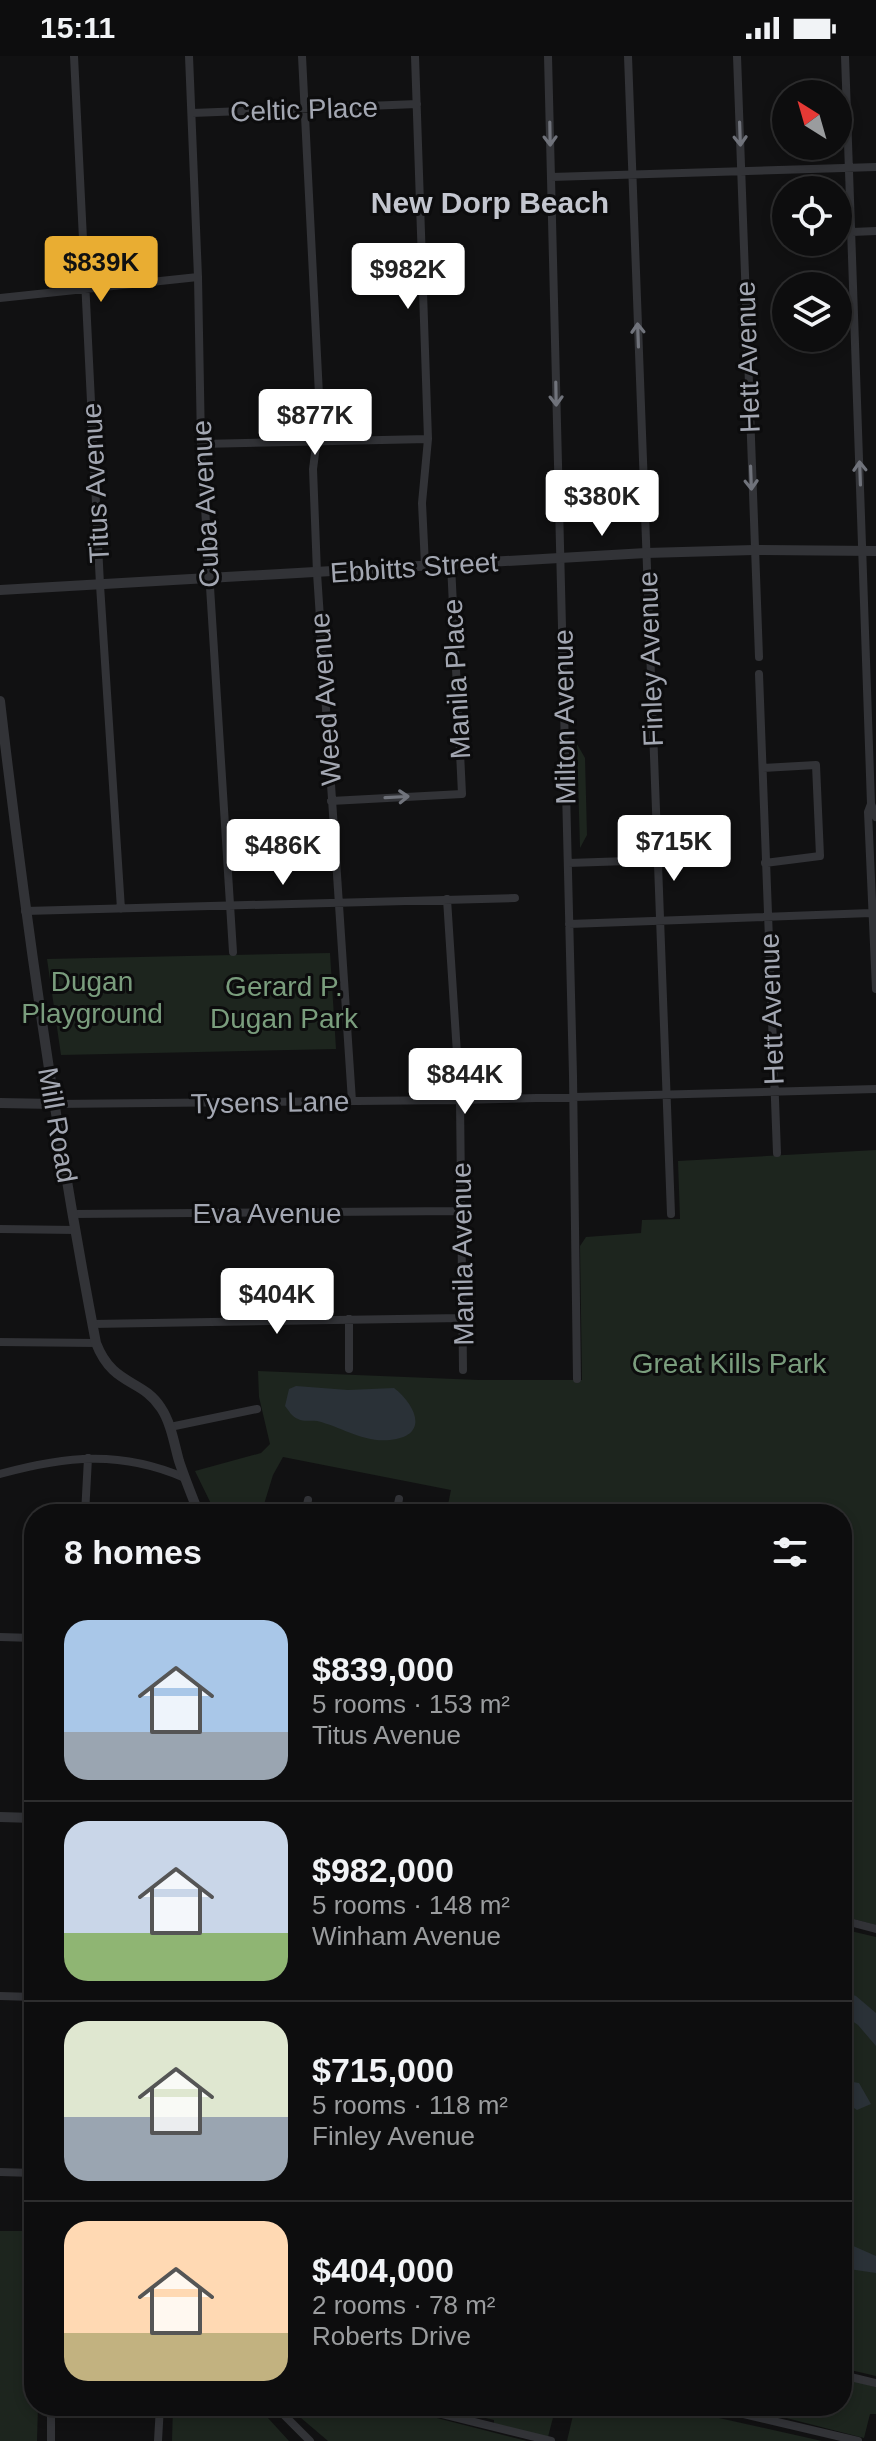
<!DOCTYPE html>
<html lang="en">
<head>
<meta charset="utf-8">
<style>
  :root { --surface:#0d0d0e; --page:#1b1b1c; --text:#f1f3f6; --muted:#9a9c9e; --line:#2d2d2e; --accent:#e9ad32 }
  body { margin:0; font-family:Arial,sans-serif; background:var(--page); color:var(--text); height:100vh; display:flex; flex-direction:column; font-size:30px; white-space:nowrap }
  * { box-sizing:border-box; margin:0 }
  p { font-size:26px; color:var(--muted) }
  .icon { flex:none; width:44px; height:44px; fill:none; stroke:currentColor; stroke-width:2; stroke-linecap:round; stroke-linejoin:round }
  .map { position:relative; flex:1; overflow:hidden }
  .side { position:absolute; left:24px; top:1448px; width:828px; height:912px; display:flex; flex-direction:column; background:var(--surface); border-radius:32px; box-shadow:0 4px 12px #0003,0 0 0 2px var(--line) }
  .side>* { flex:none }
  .needle { width:52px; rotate:323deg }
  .fabs { position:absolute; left:772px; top:24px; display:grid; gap:16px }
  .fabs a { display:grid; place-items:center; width:80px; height:80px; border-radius:50%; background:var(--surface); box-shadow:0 4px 12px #0003,0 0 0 2px var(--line); font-size:40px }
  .price { position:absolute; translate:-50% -68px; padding:0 18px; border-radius:8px; background:#fff; color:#222; font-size:26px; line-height:52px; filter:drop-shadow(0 2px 4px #0008) }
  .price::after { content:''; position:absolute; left:50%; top:48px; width:24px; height:18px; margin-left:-12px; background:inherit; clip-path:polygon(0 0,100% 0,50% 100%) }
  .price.current { background:var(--accent); color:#111 }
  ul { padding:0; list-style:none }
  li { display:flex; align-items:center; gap:24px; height:200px; padding:0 40px }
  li+li { border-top:2px solid var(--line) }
  li span { display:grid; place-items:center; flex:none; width:224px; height:160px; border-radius:24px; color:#555 }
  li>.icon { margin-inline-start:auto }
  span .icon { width:96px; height:96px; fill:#fffc; stroke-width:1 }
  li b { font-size:34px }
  h2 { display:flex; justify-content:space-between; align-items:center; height:96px; padding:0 40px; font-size:34px }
  .status { display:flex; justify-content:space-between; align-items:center; height:56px; padding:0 40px; background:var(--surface); direction:ltr }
  .status svg { height:22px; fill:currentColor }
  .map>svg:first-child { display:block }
</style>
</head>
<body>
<div class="status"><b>15:11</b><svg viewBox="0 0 49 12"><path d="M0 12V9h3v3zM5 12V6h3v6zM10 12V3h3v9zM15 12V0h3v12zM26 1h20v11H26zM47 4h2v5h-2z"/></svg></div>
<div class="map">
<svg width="876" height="2385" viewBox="0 0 876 2385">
  <rect width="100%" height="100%" fill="#111112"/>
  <path fill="#1d251e" d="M577,688l8,14 2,77 -7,13z
    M330,897l6,96 -275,6 -14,-96z
    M876,1094v775l-34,-9v-402h-396l5,-24 -168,-33 -10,18 -12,39h-45l-21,-43 66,-18 9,-9 -11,-47 -1,-26 221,9h103l-2,-134 6,-9 55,-4 1,-13 38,-1 -2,-58z
    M842,1873l34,8v439l-34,-8z
    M0,2175h34v175h4l-1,35h-37z
    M842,2322l34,9v27h-6l-6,24 -124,-32h102z
    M173,2350h84l32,35h-117z
    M287,2350h103l137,35h-199z
    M485,2350h71l-8,31 -54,-13v-4l-21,-5 1,-4 9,2z
    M572,2350l119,1 5,2v3l14,4 112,25h-255l8,-34z"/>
  <path fill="#2a3137" d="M296,1330l52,4 46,-2c22,17 36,48 -4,52 -26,3 -48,-13 -73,-19 -7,-1 -13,1 -19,-2 -6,-2 -9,-8 -13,-13l4,-17z
    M842,1935l14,5 20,17v33l-18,-21 -16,-11z
    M853,2026l6,1 12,21 -14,6 -15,-10v-12z
    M842,2185l34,15v17l-34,-5z"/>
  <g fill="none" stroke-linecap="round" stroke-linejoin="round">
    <path stroke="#323337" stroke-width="8" d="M74,0l26,529 21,324
      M189,0l9,221 3,167 32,508
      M302,0l18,359 -7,54 4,104 35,528
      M415,0l13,383 -6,64 3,62
      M548,0l25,1020 4,303
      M628,0l43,1158
      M737,0l22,601
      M845,0l26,748 -3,8 8,177
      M192,57l225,-9
      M551,121l325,-10
      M852,176l24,-1
      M0,242l198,-21
      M201,388l227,-5
      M759,618l18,479
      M763,712l53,-3 4,91 -55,7
      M331,745l131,-7 -11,-230
      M871,748l5,13
      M568,807l90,-3
      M447,843l13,201 3,270
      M25,855l490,-13
      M569,868l302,-11
      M54,1048l406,-4 416,-11
      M73,1158l387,-3
      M0,1173l76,1
      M349,1263v50
      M92,1268l370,-6
      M0,1286l96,1
      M170,1371l87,-18
      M0,1418c65,-18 121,-24 185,4
      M85,1458l3,-56
      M305,1458l3,-14
      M396,1458l3,-15
      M0,1581l34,1
      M842,1864l34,9
      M0,1940l34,1
      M0,2116l34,1
      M842,2319l34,8
      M275,2350l35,35
      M410,2350l141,35
      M710,2350l148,35
      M51,2385v-35
      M158,2385l2,-35"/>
    <path stroke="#323337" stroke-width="10" d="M0,534l646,-37 108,-3 122,1
      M0,645c25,215 55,429 96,642 17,44 46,35 65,65 10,15 13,35 18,53 6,18 13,35 20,53
      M0,1047l54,1
      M0,1761l34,1"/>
  </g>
  <defs><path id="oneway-shaft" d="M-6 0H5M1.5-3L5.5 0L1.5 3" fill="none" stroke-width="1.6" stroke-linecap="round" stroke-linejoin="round" transform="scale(2)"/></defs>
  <g stroke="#70737b">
    <use href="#oneway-shaft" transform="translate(550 78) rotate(89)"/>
    <use href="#oneway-shaft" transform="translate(740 78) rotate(88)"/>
    <use href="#oneway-shaft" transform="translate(638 279) rotate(-92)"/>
    <use href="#oneway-shaft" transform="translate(556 338) rotate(89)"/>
    <use href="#oneway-shaft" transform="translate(860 417) rotate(-92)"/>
    <use href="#oneway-shaft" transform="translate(751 422) rotate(88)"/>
    <use href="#oneway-shaft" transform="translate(397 741) rotate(-3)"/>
  </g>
  <g text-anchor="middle" stroke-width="6" stroke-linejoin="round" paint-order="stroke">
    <g font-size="28" fill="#a3a7b2" stroke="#0c0c0d">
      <text transform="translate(304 53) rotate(-2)" y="10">Celtic Place</text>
      <text transform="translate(747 301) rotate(-92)" y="10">Hett Avenue</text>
      <text transform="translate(95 427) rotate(-93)" y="10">Titus Avenue</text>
      <text transform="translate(205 448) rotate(-93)" y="10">Cuba Avenue</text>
      <text transform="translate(414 511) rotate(-4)" y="10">Ebbitts Street</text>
      <text transform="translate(650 603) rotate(-92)" y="10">Finley Avenue</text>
      <text transform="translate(456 623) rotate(-93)" y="10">Manila Place</text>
      <text transform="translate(325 643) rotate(-94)" y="10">Weed Avenue</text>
      <text transform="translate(564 661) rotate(-91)" y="10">Milton Avenue</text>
      <text transform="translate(771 953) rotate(-92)" y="10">Hett Avenue</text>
      <text transform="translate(270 1046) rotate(-1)" y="10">Tysens Lane</text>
      <text transform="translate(58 1069) rotate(80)" y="10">Mill Road</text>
      <text x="267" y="1167">Eva Avenue</text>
      <text transform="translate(462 1198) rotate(-91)" y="10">Manila Avenue</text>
    </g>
    <g font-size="28" fill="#7a9d7d" stroke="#0c0c0d">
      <text x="92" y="935">Dugan<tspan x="92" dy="32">Playground</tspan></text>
      <text x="284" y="940">Gerard P.<tspan x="284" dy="32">Dugan Park</tspan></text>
      <text x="729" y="1317">Great Kills Park</text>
    </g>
    <g font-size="30" font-weight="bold" fill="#c3c6cf" stroke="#0c0c0d">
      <text x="490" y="157">New Dorp Beach</text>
    </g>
  </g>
</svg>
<div class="fabs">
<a><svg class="needle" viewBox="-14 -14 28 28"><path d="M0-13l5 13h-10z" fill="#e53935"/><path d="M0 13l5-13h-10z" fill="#9a9c9e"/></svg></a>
<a><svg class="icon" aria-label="locate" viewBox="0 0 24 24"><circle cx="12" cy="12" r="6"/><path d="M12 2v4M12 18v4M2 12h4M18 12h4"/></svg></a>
<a><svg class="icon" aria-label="layers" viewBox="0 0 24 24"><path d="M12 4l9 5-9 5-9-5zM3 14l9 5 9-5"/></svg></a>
</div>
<b class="price current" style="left:101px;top:248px">$839K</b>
<b class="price" style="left:408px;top:255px">$982K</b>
<b class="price" style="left:315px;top:401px">$877K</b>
<b class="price" style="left:602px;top:482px">$380K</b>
<b class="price" style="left:674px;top:827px">$715K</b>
<b class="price" style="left:283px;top:831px">$486K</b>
<b class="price" style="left:465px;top:1060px">$844K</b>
<b class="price" style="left:277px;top:1280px">$404K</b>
<section class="side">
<h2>8 homes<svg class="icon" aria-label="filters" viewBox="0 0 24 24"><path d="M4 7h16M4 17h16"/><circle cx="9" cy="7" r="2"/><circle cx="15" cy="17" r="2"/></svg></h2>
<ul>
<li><span style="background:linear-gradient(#a9c7e8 70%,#9aa5b1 0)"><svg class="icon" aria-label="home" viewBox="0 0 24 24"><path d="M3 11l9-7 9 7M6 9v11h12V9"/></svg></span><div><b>$839,000</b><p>5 rooms · 153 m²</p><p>Titus Avenue</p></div></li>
<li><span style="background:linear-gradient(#c9d6e8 70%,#8fb573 0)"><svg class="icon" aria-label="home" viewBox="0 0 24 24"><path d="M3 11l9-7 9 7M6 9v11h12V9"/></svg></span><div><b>$982,000</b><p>5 rooms · 148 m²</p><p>Winham Avenue</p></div></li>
<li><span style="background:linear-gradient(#dfe7d0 60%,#9aa5b1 0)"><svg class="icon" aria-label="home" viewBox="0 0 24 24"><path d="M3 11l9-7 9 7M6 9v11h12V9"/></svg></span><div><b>$715,000</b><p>5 rooms · 118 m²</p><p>Finley Avenue</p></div></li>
<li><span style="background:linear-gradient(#ffd9b3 70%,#c2b280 0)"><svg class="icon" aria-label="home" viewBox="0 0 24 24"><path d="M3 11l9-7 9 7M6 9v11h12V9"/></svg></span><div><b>$404,000</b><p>2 rooms · 78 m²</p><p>Roberts Drive</p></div></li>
</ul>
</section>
</div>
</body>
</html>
